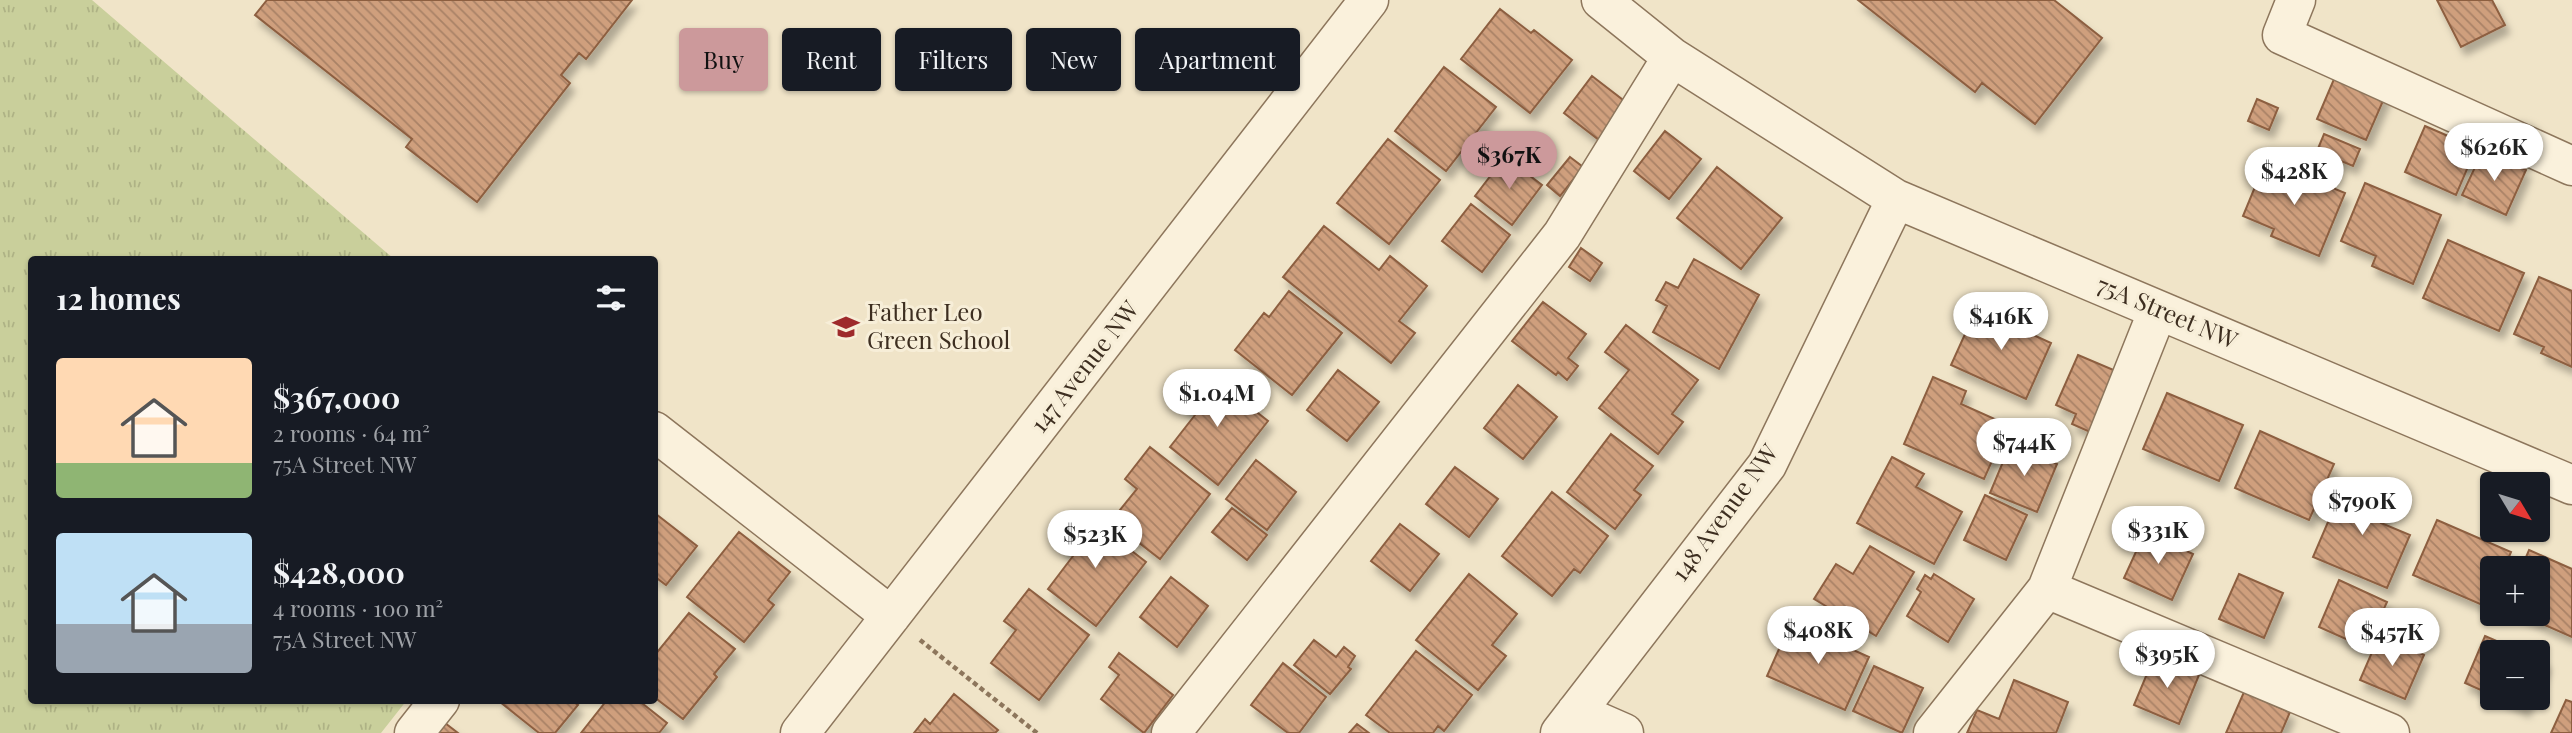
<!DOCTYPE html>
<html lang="en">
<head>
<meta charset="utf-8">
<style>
  :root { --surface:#171b24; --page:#20242c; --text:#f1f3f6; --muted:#9ea1a6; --accent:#cc999b }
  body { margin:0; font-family:"Playfair Display",serif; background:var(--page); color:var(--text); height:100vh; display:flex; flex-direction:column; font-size:26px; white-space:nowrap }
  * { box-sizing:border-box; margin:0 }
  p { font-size:23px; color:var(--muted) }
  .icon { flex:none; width:38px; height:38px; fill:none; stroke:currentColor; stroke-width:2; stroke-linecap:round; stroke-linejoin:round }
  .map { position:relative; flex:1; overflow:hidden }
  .panel { position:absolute; left:28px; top:256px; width:630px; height:448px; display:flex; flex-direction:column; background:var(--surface); border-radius:7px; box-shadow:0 2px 5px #0004 }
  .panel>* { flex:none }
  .banner { position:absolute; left:679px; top:28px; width:665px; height:63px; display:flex; gap:14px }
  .needle { width:46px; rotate:128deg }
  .fabs { position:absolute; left:2480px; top:472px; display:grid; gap:14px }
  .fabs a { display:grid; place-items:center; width:70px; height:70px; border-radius:7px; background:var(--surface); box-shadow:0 2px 5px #0004; font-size:35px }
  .price { position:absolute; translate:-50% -60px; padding:0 16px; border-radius:24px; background:#fff; color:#222; font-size:23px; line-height:46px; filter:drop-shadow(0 2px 4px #0008) }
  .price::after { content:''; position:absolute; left:50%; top:42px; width:21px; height:16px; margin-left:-10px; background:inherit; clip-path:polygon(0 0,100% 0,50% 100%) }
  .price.active { background:var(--accent); color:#111 }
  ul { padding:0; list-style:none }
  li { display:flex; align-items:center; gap:21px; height:175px; padding:0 28px }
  li span { display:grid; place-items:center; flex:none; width:196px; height:140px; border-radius:7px; color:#555 }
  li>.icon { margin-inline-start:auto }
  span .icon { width:84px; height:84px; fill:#fffc; stroke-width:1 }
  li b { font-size:30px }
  h2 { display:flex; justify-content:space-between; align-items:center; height:84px; padding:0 28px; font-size:30px }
  .pill { padding:0 24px; border-radius:7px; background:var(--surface); box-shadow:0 2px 5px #0004; font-size:24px; line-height:63px }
  .pill.active { background:var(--accent); color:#111 }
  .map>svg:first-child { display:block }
</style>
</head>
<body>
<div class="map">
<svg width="2572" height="733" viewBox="0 0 2572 733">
  <defs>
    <pattern id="grass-tufts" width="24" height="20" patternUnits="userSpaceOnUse" patternTransform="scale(1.75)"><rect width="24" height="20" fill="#c9cf9b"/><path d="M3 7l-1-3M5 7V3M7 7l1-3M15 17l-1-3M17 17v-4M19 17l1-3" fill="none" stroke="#aeb285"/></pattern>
    <pattern id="building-back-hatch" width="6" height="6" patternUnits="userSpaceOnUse" patternTransform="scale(1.75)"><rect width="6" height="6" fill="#cf9f7d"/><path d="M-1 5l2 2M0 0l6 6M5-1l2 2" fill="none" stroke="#a98266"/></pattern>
    <filter id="shadow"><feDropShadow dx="4.5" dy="8" stdDeviation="3.5" flood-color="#0004"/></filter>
  </defs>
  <rect width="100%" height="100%" fill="#f0e4c8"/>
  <path fill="url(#grass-tufts)" d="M0,0h92l302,259h-362v441h375l-26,33h-381z"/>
  <path fill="url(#building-back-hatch)" stroke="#8d5f41" stroke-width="2" filter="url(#shadow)" d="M267,0h365l-46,59 -7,-6 -18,22 9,8 -93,119 -71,-55 6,-8 -157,-124z
    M1858,0h196l48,38 -67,86 -53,-41 -7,9z
    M2437,0h55l13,25 -44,22z
    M1500,9l31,24 3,-3 38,30 -42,53 -69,-54z
    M1444,67l52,40 -50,64 -51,-40z
    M2337,72l49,22 -20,46 -49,-21z
    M1592,76l35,27 -28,37 -35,-27z
    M2257,99l21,9 -9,22 -21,-9z
    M2425,126l51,22 -20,47 -51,-23z
    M1665,131l36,28 -32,40 -35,-28z
    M2324,134l36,15 -7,17 -36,-15z
    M1388,139l52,41 -51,64 -52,-41z
    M2483,150l43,20 -20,45 -44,-20z
    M1505,157l37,28 -30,40 -37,-29z
    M1570,157l13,10 -23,29 -13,-11z
    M2266,160l79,33 -26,63 -48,-20 3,-7 -31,-13z
    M1717,167l65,51 -41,51 -64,-51z
    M2365,183l76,32 -28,69 -41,-18 4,-10 -35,-15z
    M1471,204l39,31 -28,37 -40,-31z
    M1324,226l55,44 11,-14 37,30 -28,35 16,12 -24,30 -108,-86z
    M2448,240l76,33 -25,58 -76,-33z
    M1581,248l21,15 -12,18 -21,-14z
    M1694,259l65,36 -40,74 -66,-37 14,-26 -11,-6 10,-18 12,6z
    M2539,277l33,14v76l-31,-14 3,-6 -30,-13z
    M1289,291l53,42 -50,62 -57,-45 29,-37 5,4z
    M1543,302l43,32 -18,24 10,8 -11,14 -9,-8 -2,3 -44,-34z
    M1982,303l39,17 -3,8 33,15 -25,56 -75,-34 24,-53 3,1z
    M1626,325l72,55 -26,34 11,8 -25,32 -59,-46 30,-38 -24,-18z
    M2078,355l45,19 -26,61 -25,-11 4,-10 -20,-9z
    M1338,370l41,32 -32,39 -40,-31z
    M1207,373l61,48 -50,64 -48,-38 25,-32 -13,-10z
    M1933,377l33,14 -5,13 47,21 -24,54 -80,-35z
    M1518,385l39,32 -34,42 -39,-31z
    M2167,393l76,32 -24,56 -76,-32z
    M2260,431l74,33 -25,56 -74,-32z
    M1611,434l42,32 -19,24 7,5 -26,34 -48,-37z
    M2010,445l47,19 -20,48 -47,-19z
    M1150,447l60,47 -50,65 -49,-38 26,-32 -12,-10z
    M1892,457l32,17 -8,13 46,25 -28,52 -77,-41z
    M1256,460l40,32 -29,38 -41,-31z
    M1455,467l43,32 -29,38 -43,-33z
    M2346,480l45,20 -10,23 29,12 -23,53 -74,-31z
    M1552,492l56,44 -28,37 -6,-4 -22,27 -50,-40z
    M1985,495l42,20 -21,45 -42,-20z
    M1232,508l35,27 -20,25 -35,-28z
    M656,514l41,32 -31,39 -12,-9v-60z
    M1084,514l62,48 -50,64 -48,-37 25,-33 -13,-10z
    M2437,520l74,32 -7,17h-12v26l-5,12 -74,-32z
    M1400,524l39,30 -29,37 -39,-30z
    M739,532l51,40 -22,28 6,5 -30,37 -57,-45z
    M2145,532l48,22 -21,46 -48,-22z
    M1870,546l44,26 -38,64 -62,-37 22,-35 17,10z
    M2529,550l43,19v68l-52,-23h18v-45h-17z
    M1469,574l48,40 -25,31 14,11 -28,34 -62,-50z
    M1934,574l40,25 -26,43 -41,-26 14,-24 -4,-3 8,-14 6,4z
    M2239,574l44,19 -19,45 -45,-19z
    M1171,577l37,29 -31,41 -37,-30z
    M2339,580l48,22 -21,46 -47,-21z
    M1029,589l60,46 -50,65 -48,-37 25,-33 -12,-9z
    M689,613l46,36 -21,25 3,3 -34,42 -29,-22v-41z
    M1791,622l78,35 -24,53 -78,-34z
    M2379,636l45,19 -19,44 -45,-19z
    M2485,636l39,17h-32v42l-27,-12z
    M1314,640l22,17 8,-10 11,9 -7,11 3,2 -21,25 -36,-29z
    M1416,651l56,44 -28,36 -6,-5 -5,7h-43l-24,-18z
    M1119,653l54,42 -29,38 -43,-34 18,-24 -10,-8z
    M2154,657l45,18 -20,49 -45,-19z
    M2538,658l8,4 -8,19z
    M1283,663l43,34 -27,36h-11l-37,-28z
    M1874,666l49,22 -21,45 -49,-22z
    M2014,680l54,22 -12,31h-89l10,-23 22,9z
    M2244,692l46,20 -9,21h-55z
    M954,694l44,36 -3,3h-81l11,-14 5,5z
    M2501,698h29l-5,11z
    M501,700h70l7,5 -23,28h-16l-39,-31z
    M607,700h31l29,23 -8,10h-78z
    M2566,700l6,2v31h-21z
    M445,723l13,10h-21z
    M1357,724l12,9h-20z"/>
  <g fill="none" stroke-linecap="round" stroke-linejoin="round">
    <g stroke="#8d765c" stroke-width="41">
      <path id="minor" d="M1601,0l71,57 224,142 676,286
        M2296,0l-14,35 290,131
        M654,431l237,185
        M2047,589l343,144
        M1576,712l48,21
        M414,733l26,-33
        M800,733l569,-733
        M1171,733l391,-498 110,-178
        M1560,733l207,-268 129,-266
        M1933,733l114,-144 111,-279"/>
    </g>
    <path stroke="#8d765c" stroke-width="4.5" stroke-dasharray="5 3.5" stroke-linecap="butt" d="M920,640l117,93"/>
    <use href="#minor" stroke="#faf1dc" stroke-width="38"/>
  </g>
  <defs>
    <g id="school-bare" transform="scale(2.1)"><path d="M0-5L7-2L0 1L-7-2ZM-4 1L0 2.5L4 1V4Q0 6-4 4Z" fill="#9e2a2b" stroke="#f7eed8" stroke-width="2.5" paint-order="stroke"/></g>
  </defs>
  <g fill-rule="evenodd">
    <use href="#school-bare" x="846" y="327"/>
  </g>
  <g text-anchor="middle" stroke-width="6" stroke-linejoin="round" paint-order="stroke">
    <g font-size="24" fill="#3d2e20" stroke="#f7eed8" text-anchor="start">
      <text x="867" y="321">Father Leo<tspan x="867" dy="28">Green School</tspan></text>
    </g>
    <g font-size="24" fill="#3d2e20" stroke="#f7eed8">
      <text transform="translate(2167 313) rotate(23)" y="8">75A Street NW</text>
      <text transform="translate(1085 367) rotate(-52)" y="8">147 Avenue NW</text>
      <text transform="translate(1725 513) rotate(-54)" y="8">148 Avenue NW</text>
    </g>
  </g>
</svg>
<div class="fabs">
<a><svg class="needle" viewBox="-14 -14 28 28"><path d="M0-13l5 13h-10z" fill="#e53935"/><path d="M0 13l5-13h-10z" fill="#9ea1a6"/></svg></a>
<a>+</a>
<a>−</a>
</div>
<b class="price" style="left:2494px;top:183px">$626K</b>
<b class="price active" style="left:1509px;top:191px">$367K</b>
<b class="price" style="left:2294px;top:207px">$428K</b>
<b class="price" style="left:2001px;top:352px">$416K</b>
<b class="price" style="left:1217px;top:429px">$1.04M</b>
<b class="price" style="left:2024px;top:478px">$744K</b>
<b class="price" style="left:2362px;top:537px">$790K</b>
<b class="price" style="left:2158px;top:566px">$331K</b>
<b class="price" style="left:1095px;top:570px">$523K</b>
<b class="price" style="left:1818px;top:666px">$408K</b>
<b class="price" style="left:2392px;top:668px">$457K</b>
<b class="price" style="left:2167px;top:690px">$395K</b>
<div class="banner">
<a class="pill active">Buy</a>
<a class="pill">Rent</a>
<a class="pill">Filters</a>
<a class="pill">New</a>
<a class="pill">Apartment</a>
</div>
<section class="panel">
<h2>12 homes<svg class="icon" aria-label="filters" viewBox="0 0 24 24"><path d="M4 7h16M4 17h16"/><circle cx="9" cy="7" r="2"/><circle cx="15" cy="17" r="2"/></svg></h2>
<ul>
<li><span style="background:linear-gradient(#ffd9b3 75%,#8fb573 0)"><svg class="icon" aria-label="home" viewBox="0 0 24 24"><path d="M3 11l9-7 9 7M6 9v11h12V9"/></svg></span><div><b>$367,000</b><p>2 rooms · 64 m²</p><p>75A Street NW</p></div></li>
<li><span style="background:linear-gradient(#bfe0f5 65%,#9aa5b1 0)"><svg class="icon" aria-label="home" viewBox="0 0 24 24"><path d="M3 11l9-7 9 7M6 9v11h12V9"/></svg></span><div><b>$428,000</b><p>4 rooms · 100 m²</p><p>75A Street NW</p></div></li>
</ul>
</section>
</div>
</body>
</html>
